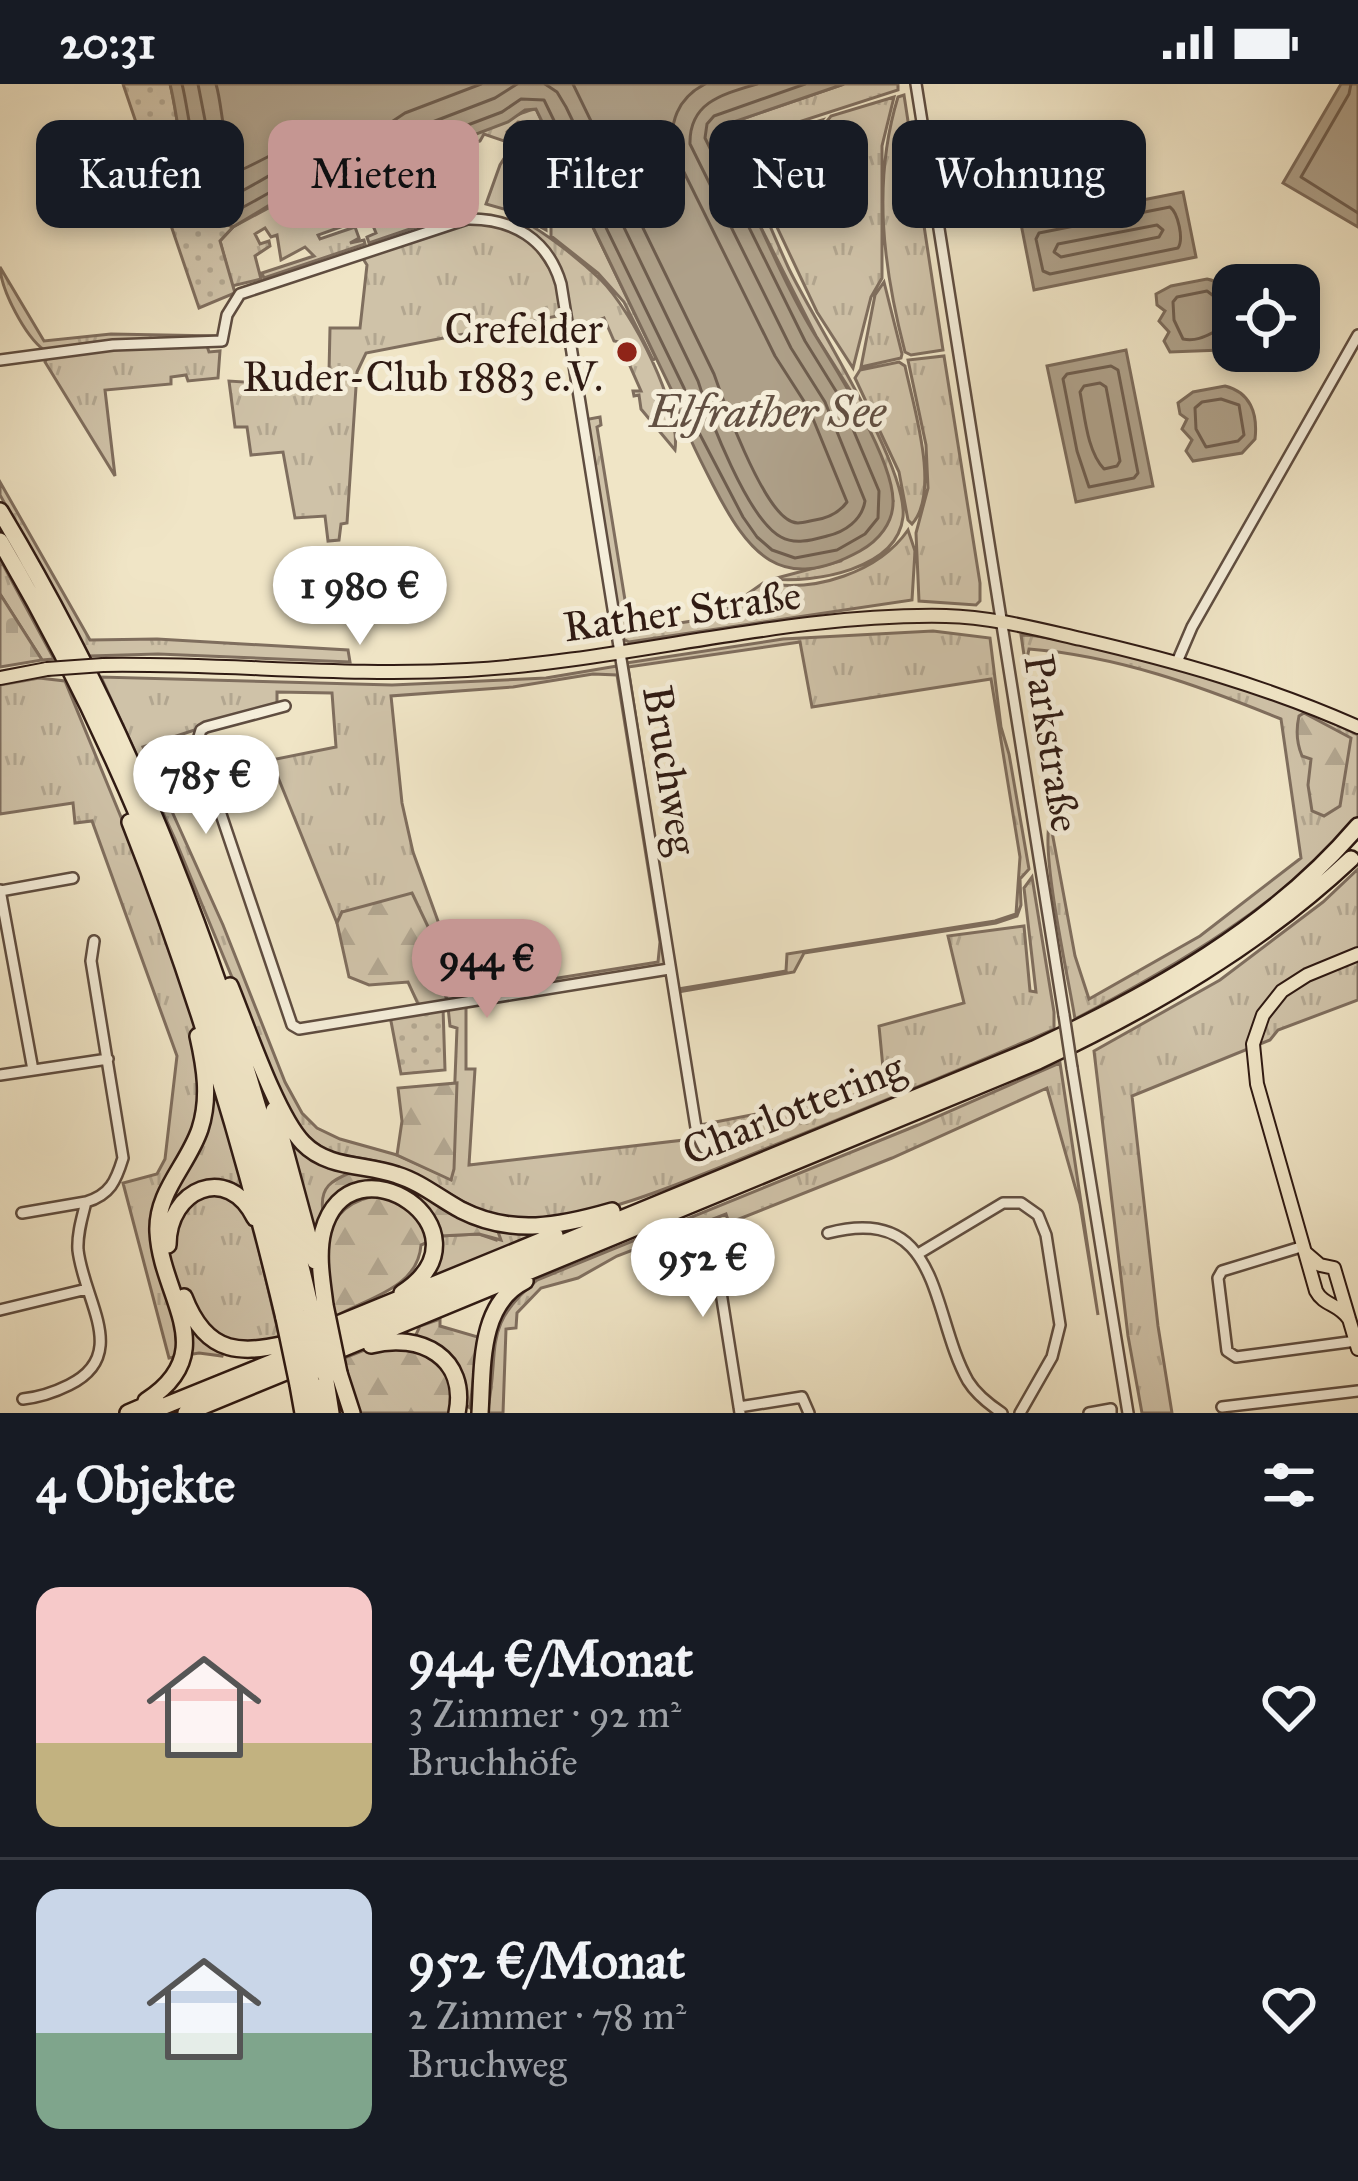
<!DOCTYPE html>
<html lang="de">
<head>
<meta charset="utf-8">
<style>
  :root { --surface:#171b24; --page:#20242c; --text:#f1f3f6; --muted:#9ea1a6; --line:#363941; --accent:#c59692 }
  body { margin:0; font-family:"IM FELL Great Primer",serif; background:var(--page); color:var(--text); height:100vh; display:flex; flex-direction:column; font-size:45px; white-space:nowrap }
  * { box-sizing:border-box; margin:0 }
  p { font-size:39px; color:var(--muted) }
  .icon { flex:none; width:66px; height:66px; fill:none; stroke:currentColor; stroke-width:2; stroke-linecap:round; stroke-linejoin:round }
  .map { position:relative; height:1329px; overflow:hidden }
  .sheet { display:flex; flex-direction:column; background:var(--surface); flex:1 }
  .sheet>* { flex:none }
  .hud { position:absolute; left:36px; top:36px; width:1287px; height:108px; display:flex; gap:24px }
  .buttons { position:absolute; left:1212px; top:180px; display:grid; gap:24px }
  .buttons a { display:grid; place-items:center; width:108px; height:108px; border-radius:24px; background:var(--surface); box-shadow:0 6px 18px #0003; font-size:60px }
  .price { position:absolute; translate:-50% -102px; padding:0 27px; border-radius:42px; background:#fff; color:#222; font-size:39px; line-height:78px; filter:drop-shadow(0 3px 6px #0008) }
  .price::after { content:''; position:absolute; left:50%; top:72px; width:36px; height:27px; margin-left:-18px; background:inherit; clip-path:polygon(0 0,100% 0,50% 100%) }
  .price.on { background:var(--accent); color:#111 }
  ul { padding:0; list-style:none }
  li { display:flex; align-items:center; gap:36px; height:300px; padding:0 36px }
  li+li { border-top:3px solid var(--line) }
  li span { display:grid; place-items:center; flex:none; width:336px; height:240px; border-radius:24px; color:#555 }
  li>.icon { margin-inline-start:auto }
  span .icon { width:144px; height:144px; fill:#fffc; stroke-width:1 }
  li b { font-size:51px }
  h2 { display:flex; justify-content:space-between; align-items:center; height:144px; padding:0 36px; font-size:51px }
  .pill { padding:0 42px; border-radius:24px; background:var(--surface); box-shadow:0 6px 18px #0003; font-size:42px; line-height:108px }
  .pill.on { background:var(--accent); color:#111 }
  .status { display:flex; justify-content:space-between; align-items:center; height:84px; padding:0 60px; background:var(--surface); direction:ltr }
  .status svg { height:33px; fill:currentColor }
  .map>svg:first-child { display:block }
</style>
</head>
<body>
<div class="status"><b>20:31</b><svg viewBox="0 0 49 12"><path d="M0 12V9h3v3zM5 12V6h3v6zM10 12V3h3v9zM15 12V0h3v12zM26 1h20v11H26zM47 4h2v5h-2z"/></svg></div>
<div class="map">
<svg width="1358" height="1329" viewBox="0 0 1358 1329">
  <defs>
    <pattern id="grass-tufts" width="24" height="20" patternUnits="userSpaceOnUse" patternTransform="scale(3)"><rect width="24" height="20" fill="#cfc2a8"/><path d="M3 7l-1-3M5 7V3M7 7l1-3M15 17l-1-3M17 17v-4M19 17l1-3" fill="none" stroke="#b2a690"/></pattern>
    <pattern id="forest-firs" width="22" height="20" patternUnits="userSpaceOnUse" patternTransform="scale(3)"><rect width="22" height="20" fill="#cfc2a8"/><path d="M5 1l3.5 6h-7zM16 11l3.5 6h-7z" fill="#b2a690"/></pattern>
    <pattern id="cemetery-stones" width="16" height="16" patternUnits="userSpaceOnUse" patternTransform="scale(3)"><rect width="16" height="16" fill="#cfc2a8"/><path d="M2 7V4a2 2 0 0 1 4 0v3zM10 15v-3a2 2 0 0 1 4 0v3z" fill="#b2a690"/></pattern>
    <pattern id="park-dots" width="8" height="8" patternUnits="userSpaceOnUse" patternTransform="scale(3)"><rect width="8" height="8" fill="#cfc2a8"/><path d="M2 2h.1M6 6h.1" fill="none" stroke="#b2a690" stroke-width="1.8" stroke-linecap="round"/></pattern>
  </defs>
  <rect width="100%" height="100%" fill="#f0e5c6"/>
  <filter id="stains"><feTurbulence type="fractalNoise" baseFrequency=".00167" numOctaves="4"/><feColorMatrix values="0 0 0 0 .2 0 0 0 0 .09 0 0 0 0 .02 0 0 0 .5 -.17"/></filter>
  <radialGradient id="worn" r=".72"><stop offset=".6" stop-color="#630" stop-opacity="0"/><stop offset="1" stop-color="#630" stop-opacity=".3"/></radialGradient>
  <path fill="url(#grass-tufts)" stroke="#7f6e5e" stroke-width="3" fill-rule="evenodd" d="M844,0h54v6l-155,50 -5,10c17,40 33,80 51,119 25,52 119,197 114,248 -6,53 -89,66 -130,62l68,-18 52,-60 -43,-111 -34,-54 -100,-197 3,-12z
    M904,11l39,255 -32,5 -6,-3c-22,-85 -33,-170 -7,-255z
    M894,13l-12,49v132l-11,19 -18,71 -36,-56 -50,-106 17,-31 47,-59z
    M536,25l120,249 -3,2 -29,-58 -26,-29 -47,-37v-36l-7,-38 15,11 7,17 4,-1c-10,-21 -28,-27 -34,-42l5,-3 -4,-15 -7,-6 -12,-1 -11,10 3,11 -26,-9 -4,7 -16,5 -3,-6c17,-7 62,-30 75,-31z
    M822,36l-34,42 -23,40 -15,-37 4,-25z
    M512,62l8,5 11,-2 13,36 2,45 -35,-19 -25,-7 14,-39z
    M359,81l-3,23 -7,-4 -15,4 5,17 -11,3 3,6 17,-3 4,12 -34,12 2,4 35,-12 4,11 -9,5 14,-3 1,4 -101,34 -2,-5 52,-17 -9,-9 -24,13 -4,-25 -6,2 -6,-9 -10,6 5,10 9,-3 1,5 -15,10 6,23 -29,7 -12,-45 13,-14 91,-49z
    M367,82l36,35 9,-16 -2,8 14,29 36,-10 -91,31 -2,-6 9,-4 -14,-34z
    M518,134c28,15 60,40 83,62 31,31 80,126 74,170l-34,-41 -2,-14 -5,1 -1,-5h8l-11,-25 5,-9 -5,-13 -16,-3 -10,-23 -31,13c-9,-50 -10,-79 -58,-108z
    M467,139l32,2 17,7 18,13 23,35 32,204 -28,-166 -4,-2 -191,37 -9,19 -10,151 -6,1 -2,16 -11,1 -3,-25 -30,2 -12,-66 -32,3 -4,-28h-12l-6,-46 95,6v-15h5l1,-44h30l7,-63 -5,-8z
    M0,183l44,74 67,-7 107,2 -174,14c-19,-14 -43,-60 -44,-83z
    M884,198l18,72 -1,4 -40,9 14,-72z
    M207,262l2,6 11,-1 -2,27 -30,3 -2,-6 -15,2v7l-66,6 10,86 -70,-114 3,-6 69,-8z
    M944,272l36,227v18l-4,4 -57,-4 -3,-68 12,-45 -2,-43 -18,-85z
    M899,278l6,4c8,39 36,126 7,158l-4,-4 -9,-48 -44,-94 5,-8z
    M600,333l1,8 -4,2 33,204 62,-10 -1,-7 6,-1 1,4 14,2 51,-36c52,10 116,-11 145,-53l7,21 -3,49 -283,42 -8,-4 -34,-214 2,-5z
    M0,398l90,158 67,-1 191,11 2,12 -192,-8 -69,2 -89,-161z
    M0,475l54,100 -12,1 -42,-66z
    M933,547l57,7 11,89 8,27 20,115 -9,10 1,26 -4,11 -21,7 -192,30 -10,19 -116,20 -52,-329 157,-24zM800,558l12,65 179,-28 29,178 -4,57 -21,7 -208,33 -1,17 -108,18 -50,-322z
    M1021,551c24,0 50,8 73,13 90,19 182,45 264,87v83c-75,85 -181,148 -283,201 -6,-38 -35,-168 -25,-198l25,135 14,43 111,-63 101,-78 -20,-139c-81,-33 -163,-63 -252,-70l-2,10 13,83h-3z
    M617,582l48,298 -4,5 -214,32 -8,-30 -97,-59 -5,11 -66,-163 65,-13 -4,-54 -55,-1v11l-134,44 80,178 62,157 17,31 15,15 23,11 57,16 54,24 6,-151 -7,-2 -2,-19 18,-4v66h9l-6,96 224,-26 4,21 19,-3v-13l-15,-9 -1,-10 185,-36 -6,-63 85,-23 -16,-67 76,-10 6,65 6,1 -12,-104 8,-11 22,135v17c-96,42 -192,81 -289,120 -65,26 -166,72 -236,72 -53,1 -88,-40 -135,-55 -55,-17 -60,1 -104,-48l-115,-279 -74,-162 291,8 154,-7zM593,590l24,1 43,267 -2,20 -194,31 -51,-141 -11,-49 -11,-107 122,-9z
    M39,594l26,3 72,175 91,262 52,222 -11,4 -42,-3 -5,15 -23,-3 -30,5 -46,-175 34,-9 8,-15 12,-103 -85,-235 -17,2 -2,-20 -73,11v-129z
    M1358,785v131l-80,30 -8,10 -138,56 26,230 14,87h-30l-14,-77 -34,-285 126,-71 103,-78z
    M1060,979l38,252 -18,-111 -33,-116 -155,70 -163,65 -3,-9 -109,42 -39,22 -37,10 -24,25 -1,15 -10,1 -3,84h-16c14,-65 -7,-86 50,-133l381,-155z
    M286,1045l80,43 -28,24c49,-14 84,-18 103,40l38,-2 17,6 1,-11 51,2 -124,52 12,-38 -83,-53 -35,55z"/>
  <path fill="url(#forest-firs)" stroke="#7f6e5e" stroke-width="3" d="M1304,629l47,25 -11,68 -16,10 -12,-5 -4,-26 3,-26 -9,-3c-5,-12 -6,-27 -3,-40z
    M412,809l30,63 -3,15 8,30 -28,5 -11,-24 -39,3 -20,-8 -12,-54 5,-11z
    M457,999l-3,86 -3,11 -54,-25 5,-34 -4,-33z
    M352,1088l32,3 113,54 4,11 -22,-6 -39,2c-17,-57 -78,-64 -117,-24 -4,-25 9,-32 29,-40z
    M382,1111l35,19 11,28 -7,3c-3,44 -55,53 -86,72 -11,-52 -23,-114 47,-122z
    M440,1235v7l38,11 -8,71 -6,-4 -1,-19 -48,-48 5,-11z
    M410,1259l41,30 2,40h-97l-17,-53 33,-13z"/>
  <path fill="url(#cemetery-stones)" stroke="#7f6e5e" stroke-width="3" d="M0,510l42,66 -42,7z"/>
  <path fill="url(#park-dots)" stroke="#7f6e5e" stroke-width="3" d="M123,0h47c12,47 10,123 63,143l-13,14 15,52 -36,15z
    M443,923l2,63 -44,4 -11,-58z"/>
  <path fill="#aea089" stroke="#7b6a5a" stroke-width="3" d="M170,0h674l-125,43 -3,11c37,64 61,135 99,197 23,37 77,123 78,165 1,23 -15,41 -33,51 -80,44 -112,2 -147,-66 -16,-31 -30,-59 -40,-92l-137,-284 -11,1 -17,12 -87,33 -6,7 -11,39 -31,-2 -6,-33c-37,-2 -101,42 -134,61 -53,-20 -51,-96 -63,-143z
    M1341,0h17v143l-75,-44z
    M1183,108l13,65 -162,33 -13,-66z
    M1207,195c26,5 28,32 25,54l-11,11v6l-51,2 -6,-11 5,-9 -10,-11 6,-10 -8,-6 -1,-11 15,-8z
    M1126,266l27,136 -77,16 -29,-136z
    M1225,302c25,6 33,27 30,53l-13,14 -49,8 -7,-10 6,-11 -10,-11 5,-10 -7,-5 -2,-11 15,-11z"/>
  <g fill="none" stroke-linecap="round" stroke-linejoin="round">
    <path stroke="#6e5d4e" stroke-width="3" d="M182,0c9,34 12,115 49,129 34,-14 112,-73 146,-54l6,28 9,3 12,-33 11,-12 87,-33 19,-13 23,1 140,288 11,37 48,92 14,20 15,13 23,8 42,-8 28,-16 13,-16 1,-27 -40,-95 -34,-55 -100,-203 2,-14 7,-8 91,-32
      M198,0l13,67 15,41 6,4c35,-16 93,-60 132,-57 10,0 18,5 27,8l18,-16 86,-33 22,-14
      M216,0c8,27 5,66 25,86 48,-21 91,-57 146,-45l18,-12 76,-29
      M545,0l12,8 9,15 132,274c11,36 50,139 83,156 14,8 31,3 46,-1 18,-4 35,-16 38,-35l-40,-99 -34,-54 -101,-204c-1,-42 33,-50 67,-60
      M573,0l141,290c11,32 46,127 73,145 9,7 17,3 28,1 13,-2 24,-7 32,-18l-38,-93 -34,-53 -101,-204c-6,-29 4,-54 31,-68
      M1351,0l-2,10 -48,83 57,36
      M1170,123c8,6 14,32 8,41l-128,26 -7,-3 -7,-32 3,-6z
      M1157,141l6,5 -4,7 -98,20 -7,-5 4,-8z
      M1233,220l-10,-1 -16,-12 -30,6 -4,5 1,18 9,19c22,4 31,-12 50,-13
      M1111,282l7,4 20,103 -4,5 -45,9 -12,-36 -14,-72 4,-5z
      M1100,299l6,4 14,74 -3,5 -13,3c-17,-18 -19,-52 -24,-77l4,-6z
      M1221,315l18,6 5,30 -6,6 -32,6 -10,-18 -1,-21 7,-6z"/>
    <g stroke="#5f4d40" stroke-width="14">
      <path id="minor" d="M916,0l148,931
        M0,276l113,-15 109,-4 5,-26 13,-21 227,-75c45,-1 81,20 94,65l136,850 7,14
        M1177,578l15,-35 166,-292
        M285,622l-79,21 -5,3 -4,13 95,282 7,4 370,-60
        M0,806l33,180
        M0,807l73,-13
        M1072,984l56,345
        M0,991l108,-16
        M22,1129l64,-11
        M716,1143l-2,21 26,165
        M828,1149c115,-30 102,81 140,148 8,13 22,24 34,32
        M1304,1162l-82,25 -4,7 9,73 9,6 120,-16
        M918,1170l85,-51h18l17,12 8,20 14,90 -8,32 -32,56
        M0,1226l87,-21
        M23,1315c18,-2 30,-6 46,-14 61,-30 15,-83 9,-135 -1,-16 4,-32 8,-48 24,-7 30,-21 37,-44l-32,-197 3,-20
        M739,1323l63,-10 7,16
        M1222,1323l136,-16
        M1089,1329l22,-4v4"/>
    </g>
    <g stroke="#2f1a13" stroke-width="16">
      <path id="major" d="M103,581c122,-2 243,12 364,5 161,-9 318,-57 479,-54 46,1 91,13 135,23 95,22 187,48 277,88
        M0,594l47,-9
        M1306,1169l14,12 14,3 24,81
        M1349,1235c-11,-16 -25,-13 -33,-28l-59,-207 -4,-40 10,-29 19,-24 25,-16 51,-21"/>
    </g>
    <g stroke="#2f1a13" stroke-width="20">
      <path id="highway" d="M0,427c148,247 247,519 311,798
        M0,457c141,239 235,503 297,773
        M130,738c64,162 114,327 154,496
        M230,902c16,39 46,129 73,157 25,26 63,21 94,32 23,7 42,23 64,35 51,26 99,16 151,1
        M274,1026l41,151
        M168,1161c0,-56 60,-82 87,-27
        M184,1213c23,60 58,58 114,44
        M325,1221c-3,-24 -8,-50 -2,-74 27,-99 176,-1 79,62
        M338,1240l217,-89
        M322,1258l712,-293c119,-56 237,-121 324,-223
        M371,1261c50,-13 97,13 86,68
        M327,1271l711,-294c114,-54 220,-115 313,-202
        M339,1289l13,40
        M325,1291l6,38
        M311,1297l6,32
        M298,1301l5,28
        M146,1317c77,-50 15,-103 12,-169 -2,-40 30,-67 42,-103 10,-31 5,-62 -2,-93
        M128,1329l28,-12
        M147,1329l153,-62
        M186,1329l119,-49
        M480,1329c3,-44 -2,-109 45,-132"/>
    </g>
    <use href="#minor" stroke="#f5eeda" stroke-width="9"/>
    <use href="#major" stroke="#f0e5c6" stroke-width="12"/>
    <use href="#highway" stroke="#f0e5c6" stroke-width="15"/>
    <g stroke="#5f4d40" stroke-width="14" stroke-linecap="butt">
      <path id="minor-bridge" d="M1064,931l8,53"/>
    </g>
    <g stroke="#2f1a13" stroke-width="16" stroke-linecap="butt">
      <path id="major-bridge" d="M47,585l56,-4"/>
    </g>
    <g stroke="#2f1a13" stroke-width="20" stroke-linecap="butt">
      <path id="highway-bridge" d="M325,1221l14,68
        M311,1225l14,66
        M297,1230l14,67
        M284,1234l14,67"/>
    </g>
    <use href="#minor-bridge" stroke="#f5eeda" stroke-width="9"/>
    <use href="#major-bridge" stroke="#f0e5c6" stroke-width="12"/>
    <use href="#highway-bridge" stroke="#f0e5c6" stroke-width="15"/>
  </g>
  <circle fill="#8f2418" stroke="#f5eeda" stroke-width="4.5" cx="627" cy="268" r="12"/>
  <g text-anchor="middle" stroke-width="10" stroke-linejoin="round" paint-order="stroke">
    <g font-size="42" fill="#2f1a13" stroke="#f5eeda" text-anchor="end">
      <text x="603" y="259">Crefelder<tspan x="603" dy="48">Ruder-Club 1883 e.V.</tspan></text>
    </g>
    <g font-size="42" fill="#2f1a13" stroke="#f5eeda">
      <text transform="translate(682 526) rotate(-8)" y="15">Rather Straße</text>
      <text transform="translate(1053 659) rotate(81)" y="15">Parkstraße</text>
      <text transform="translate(671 686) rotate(81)" y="15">Bruchweg</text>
      <text transform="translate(793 1024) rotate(-22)" y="15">Charlottering</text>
    </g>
    <g font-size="45" font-style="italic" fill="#625042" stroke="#f5eeda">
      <text x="767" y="343">Elfrather See</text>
    </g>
  </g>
  <rect width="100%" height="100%" filter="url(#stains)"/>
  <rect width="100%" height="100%" fill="url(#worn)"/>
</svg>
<div class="buttons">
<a><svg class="icon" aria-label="locate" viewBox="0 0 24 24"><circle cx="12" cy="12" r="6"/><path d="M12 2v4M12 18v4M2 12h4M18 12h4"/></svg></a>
</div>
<b class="price" style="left:360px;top:564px">1 980 €</b>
<b class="price" style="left:206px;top:753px">785 €</b>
<b class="price on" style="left:487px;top:937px">944 €</b>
<b class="price" style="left:703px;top:1236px">952 €</b>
<div class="hud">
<a class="pill">Kaufen</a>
<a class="pill on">Mieten</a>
<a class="pill">Filter</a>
<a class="pill">Neu</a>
<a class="pill">Wohnung</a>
</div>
</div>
<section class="sheet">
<h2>4 Objekte<svg class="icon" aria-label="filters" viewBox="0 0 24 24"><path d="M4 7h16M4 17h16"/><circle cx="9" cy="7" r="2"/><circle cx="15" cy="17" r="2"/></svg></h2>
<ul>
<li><span style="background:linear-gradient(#f6c9c9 65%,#c2b280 0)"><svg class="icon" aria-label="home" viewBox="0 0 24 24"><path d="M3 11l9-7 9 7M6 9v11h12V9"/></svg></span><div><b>944 €/Monat</b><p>3 Zimmer · 92 m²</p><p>Bruchhöfe</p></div><svg class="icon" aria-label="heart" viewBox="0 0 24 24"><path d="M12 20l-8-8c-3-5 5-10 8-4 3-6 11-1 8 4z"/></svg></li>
<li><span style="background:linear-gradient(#c9d6e8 60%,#7fa58c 0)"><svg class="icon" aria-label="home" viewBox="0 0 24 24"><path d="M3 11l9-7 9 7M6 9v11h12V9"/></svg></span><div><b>952 €/Monat</b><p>2 Zimmer · 78 m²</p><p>Bruchweg</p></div><svg class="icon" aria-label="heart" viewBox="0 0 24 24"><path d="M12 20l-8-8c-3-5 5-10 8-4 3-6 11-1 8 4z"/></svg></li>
</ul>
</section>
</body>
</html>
